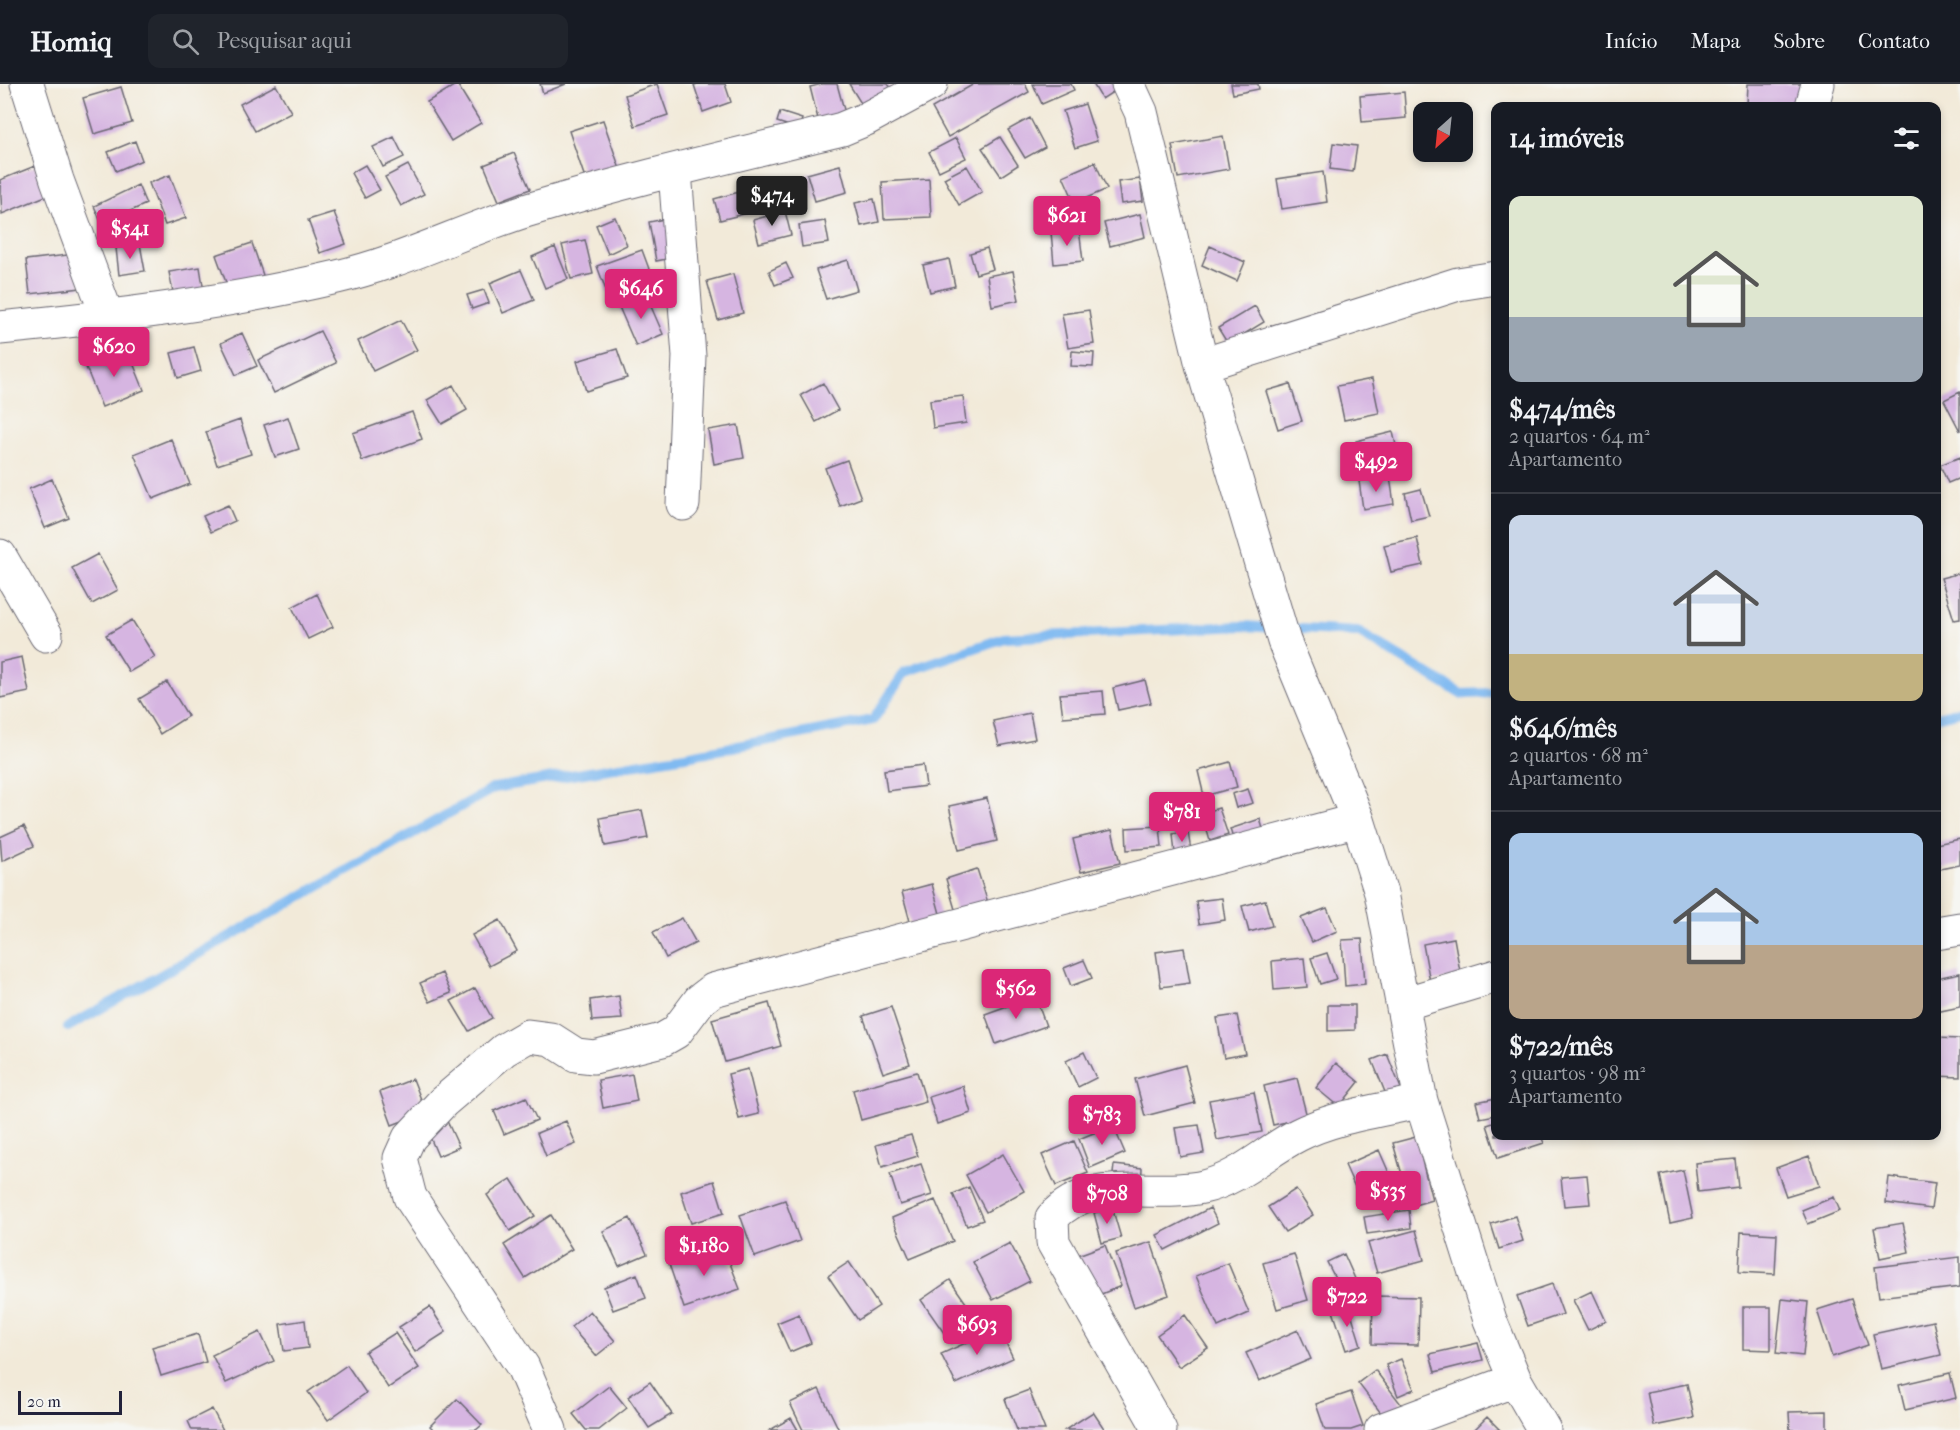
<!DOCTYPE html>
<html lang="pt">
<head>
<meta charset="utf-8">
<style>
  :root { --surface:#171b24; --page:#20242c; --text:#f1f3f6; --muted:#9ea1a6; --line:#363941; --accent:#db2777 }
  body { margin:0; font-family:"IM FELL French Canon",serif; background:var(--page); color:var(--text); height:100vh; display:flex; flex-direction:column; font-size:22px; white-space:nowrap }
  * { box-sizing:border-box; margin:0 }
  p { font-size:20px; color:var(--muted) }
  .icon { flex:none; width:33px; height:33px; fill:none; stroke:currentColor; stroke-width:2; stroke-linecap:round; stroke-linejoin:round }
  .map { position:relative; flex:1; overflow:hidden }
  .side { position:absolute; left:1491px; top:18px; width:450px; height:1038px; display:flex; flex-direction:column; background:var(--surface); border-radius:12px; box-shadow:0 3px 9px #0003 }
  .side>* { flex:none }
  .needle { width:39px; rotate:207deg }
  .fabs { position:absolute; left:1413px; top:18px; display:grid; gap:12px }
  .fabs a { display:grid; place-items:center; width:60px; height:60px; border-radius:12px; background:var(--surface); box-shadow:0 3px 9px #0003; font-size:30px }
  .scale { position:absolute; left:18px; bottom:15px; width:104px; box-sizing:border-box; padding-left:6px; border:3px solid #22223b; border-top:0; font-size:16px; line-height:21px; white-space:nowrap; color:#22223b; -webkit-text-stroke:4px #f6f6f2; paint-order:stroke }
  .price { position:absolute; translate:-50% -51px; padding:0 14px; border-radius:6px; background:var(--accent); color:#fff; font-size:20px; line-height:39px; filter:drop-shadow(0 2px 3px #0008) }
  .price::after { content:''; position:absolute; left:50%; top:36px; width:18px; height:14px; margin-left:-9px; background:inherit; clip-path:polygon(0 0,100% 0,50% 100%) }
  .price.on { background:#222; color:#fff }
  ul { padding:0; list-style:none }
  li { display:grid; align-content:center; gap:12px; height:318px; padding:0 18px }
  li+li { border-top:2px solid var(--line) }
  li span { display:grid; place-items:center; height:186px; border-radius:12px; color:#555 }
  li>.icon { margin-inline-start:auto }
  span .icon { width:108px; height:108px; fill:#fffc; stroke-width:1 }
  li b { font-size:26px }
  h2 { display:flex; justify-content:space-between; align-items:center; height:72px; padding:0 18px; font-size:26px }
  header { display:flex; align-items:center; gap:36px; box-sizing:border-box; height:84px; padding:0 30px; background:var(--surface); border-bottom:2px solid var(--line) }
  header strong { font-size:28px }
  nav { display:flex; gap:33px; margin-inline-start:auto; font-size:21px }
  .search { width:420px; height:54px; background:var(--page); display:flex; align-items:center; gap:15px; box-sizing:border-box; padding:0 21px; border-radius:12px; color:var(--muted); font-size:22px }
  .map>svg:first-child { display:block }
</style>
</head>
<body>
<header>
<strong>Homiq</strong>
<div class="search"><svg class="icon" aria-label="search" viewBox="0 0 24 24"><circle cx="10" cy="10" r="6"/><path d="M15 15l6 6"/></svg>Pesquisar aqui</div>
<nav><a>Início</a><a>Mapa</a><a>Sobre</a><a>Contato</a></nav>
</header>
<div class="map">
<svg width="1960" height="1346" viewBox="0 0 1960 1346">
  <rect width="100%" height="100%" fill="#f6f6f2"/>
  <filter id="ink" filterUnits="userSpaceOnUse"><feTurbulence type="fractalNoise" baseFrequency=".0167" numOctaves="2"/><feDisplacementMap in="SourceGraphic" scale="12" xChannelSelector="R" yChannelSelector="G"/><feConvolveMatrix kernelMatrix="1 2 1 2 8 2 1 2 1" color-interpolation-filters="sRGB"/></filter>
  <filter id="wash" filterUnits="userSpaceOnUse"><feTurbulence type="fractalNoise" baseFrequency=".008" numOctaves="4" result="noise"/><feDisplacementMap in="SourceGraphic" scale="24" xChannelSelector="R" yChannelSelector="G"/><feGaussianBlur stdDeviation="1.35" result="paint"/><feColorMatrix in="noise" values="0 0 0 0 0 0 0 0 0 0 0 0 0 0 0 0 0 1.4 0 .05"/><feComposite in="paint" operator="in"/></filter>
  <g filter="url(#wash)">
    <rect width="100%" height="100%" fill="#f2ead9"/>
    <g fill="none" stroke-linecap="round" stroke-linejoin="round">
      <path stroke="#80baf1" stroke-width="10" d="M1936,633l24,-6
        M68,943l426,-239 197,-33 182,-35 32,-48 99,-34 238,-12 116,6 103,62 35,-1"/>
    </g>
    <g id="blocks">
      <path fill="#d6b5e1" d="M457,0l24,39 -30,18 -24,-39z
        M540,0h26l-23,9z
        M657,0l11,31 -33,11 -10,-31z
        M698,0h27l6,18 -28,10 -9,-27z
        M822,0h15l9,33 -27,6 -9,-36z
        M849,0h39l3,4 -29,17z
        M974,0h51l4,8 -81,45 -16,-29z
        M1033,0h38l3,6 -32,14z
        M1093,0h23l3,4 -17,11z
        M1231,0h27l1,5 -26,5z
        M1748,0h55v22l-56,-1z
        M276,1l15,27 -36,19 -15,-27z
        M121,3l11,36 -38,11 -11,-36z
        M1404,8l2,26 -44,4 -2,-26z
        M1085,20l12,37 -22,7 -12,-37z
        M780,28l22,7 -3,10 -22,-7z
        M1030,34l15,29 -20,11 -17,-28z
        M603,36l19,55 -34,12 -19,-56z
        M1223,52l6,33 -51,9 -6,-33z
        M394,53l10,20 -21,10 -10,-20z
        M1000,53l18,28 -17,11 -19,-28z
        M956,54l10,20 -27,13 -10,-19z
        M135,57l7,19 -26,11 -8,-19z
        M1333,59l24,3 -4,26 -23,-3z
        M514,69l16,36 -31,12 -15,-36z
        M1095,78l12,27 -32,14 -12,-27z
        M365,81l15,25 -15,8 -14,-25z
        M408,81l16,29 -23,12 -16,-29z
        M840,81l7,27 -32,9 -8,-27z
        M35,82l13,29 -46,19 -2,-34z
        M967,82l15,26 -23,13 -15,-27z
        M1323,88l4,30 -45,7 -5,-30z
        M170,91l16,43 -21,7 -16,-42z
        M929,95l2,38 -47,2 -2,-37z
        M1140,95l3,22 -22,3 -3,-22z
        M138,101l8,19 -44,20 -8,-18z
        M746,106l6,22 -32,8 -6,-21z
        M874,115l5,23 -18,4 -6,-23z
        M785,127l6,24 -32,8 -6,-23z
        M334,128l12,32 -26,9 -12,-33z
        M1140,130l5,23 -35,9 -6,-23z
        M615,133l12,28 -19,9 -12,-29z
        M670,134l7,39 -21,4 -7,-39z
        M825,137l4,22 -27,4 -3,-22z
        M1079,145l4,32 -29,3 -3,-32z
        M585,156l8,34 -22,5 -9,-34z
        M252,159l14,41 -35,12 -15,-41z
        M140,160l5,27 -26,4 -3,-27z
        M1210,162l35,16 -8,19 -35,-16z
        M555,163l13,32 -23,9 -13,-31z
        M987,164l6,21 -17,5 -6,-21z
        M642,166l10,27 -45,16 -10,-27z
        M76,170l5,34 -51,6 -4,-34z
        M949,175l6,27 -25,6 -7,-27z
        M848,176l9,30 -31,9 -10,-29z
        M786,179l7,15 -18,7 -6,-14z
        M200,183l4,25 -30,5 -5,-25z
        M521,186l13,30 -31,13 -13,-30z
        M1013,187l6,29 -27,6 -5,-30z
        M733,190l10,39 -25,7 -11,-39z
        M484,206l5,13 -17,6 -5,-14z
        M646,211l17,39 -27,12 -17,-39z
        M1255,222l9,16 -36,22 -10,-16z
        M1089,226l5,34 -26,4 -6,-34z
        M401,236l16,30 -44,21 -15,-30z
        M320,247l16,32 -62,30 -16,-33z
        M242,249l15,33 -21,9 -15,-32z
        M194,263l7,24 -23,7 -7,-25z
        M127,264l17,42 -42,17 -17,-42z
        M617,265l10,29 -41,13 -9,-30z
        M1072,267l22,2 -1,14 -22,-1z
        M1372,295l7,34 -35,7 -7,-34z
        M823,299l15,27 -22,12 -15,-27z
        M1290,300l12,37 -24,8 -12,-38z
        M453,301l14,25 -25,14 -15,-24z
        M1960,308v39l-16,-31z
        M963,312l3,27 -33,5 -3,-28z
        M412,328l10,27 -60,22 -9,-28z
        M288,333l11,32 -24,8 -11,-32z
        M240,336l11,34 -34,11 -11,-33z
        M738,341l6,33 -30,6 -6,-34z
        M1393,348l5,22 -37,9 -5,-22z
        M171,355l19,45 -37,15 -19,-45z
        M1960,373v21l-12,5 -8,-18z
        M847,376l14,38 -21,8 -15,-38z
        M1390,393l4,27 -31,5 -4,-28z
        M52,395l17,39 -24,10 -16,-39z
        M1421,405l8,27 -18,4 -6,-27z
        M228,421l7,16 -24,11 -8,-16z
        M1417,454l6,27 -32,7 -7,-27z
        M98,470l20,36 -26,14 -20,-36z
        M1960,489v46l-6,1 -13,-42z
        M317,510l16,33 -25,12 -16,-32z
        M132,536l23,37 -26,15 -23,-37z
        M22,573l7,35 -29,6v-36z
        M1145,596l6,23 -33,7 -5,-22z
        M167,598l21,34 -28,18 -21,-35z
        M1103,607l2,23 -42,3 -3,-23z
        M1030,629l5,26 -36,7 -6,-25z
        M1230,678l7,25 -33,9 -6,-25z
        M923,681l3,21 -39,5 -3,-21z
        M1248,705l5,14 -17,5 -4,-14z
        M987,714l10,43 -38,9 -10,-44z
        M1219,724l9,27 -18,6 -8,-28z
        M642,726l6,28 -43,8 -5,-28z
        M1260,735l5,16 -30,10 -5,-16z
        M24,742l10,20 -32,15 -2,-24z
        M1160,742l2,21 -35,3 -1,-22z
        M1112,746l8,33 -39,9 -8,-33z
        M1188,748l3,19 -16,3 -2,-20z
        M1960,755v26l-20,4 -4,-25z
        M977,785l12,37 -32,10 -11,-37z
        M932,800l11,41 -30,7 -11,-40z
        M1222,814l3,22 -26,4 -3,-23z
        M1265,816l7,26 -23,6 -7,-26z
        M1327,824l10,23 -25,11 -11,-24z
        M682,834l14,25 -30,15 -13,-26z
        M500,836l17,31 -28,15 -17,-31z
        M1454,854l7,39 -31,5 -7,-38z
        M1362,855l3,45 -20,2 -3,-46z
        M1184,864l6,35 -29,4 -5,-35z
        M1327,869l9,26 -16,5 -9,-26z
        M1304,874l3,29 -33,3 -2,-29z
        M1084,876l8,18 -21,8 -7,-18z
        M442,889l9,20 -21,9 -10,-19z
        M1960,889v34l-24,5v-34z
        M475,904l17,30 -23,13 -18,-30z
        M619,912l3,23 -30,2 -2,-21z
        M1035,912l11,30 -50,18 -11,-30z
        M769,919l12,43 -56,16 -13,-43z
        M1328,921h27v25l-27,1z
        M891,923l19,57 -27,9 -20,-57z
        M1237,931l8,39 -21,4 -7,-40z
        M1936,954l24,1v38l-24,-1z
        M1084,968l12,26 -18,9 -12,-26z
        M1387,970l15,37 -15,6 -15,-37z
        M1336,979l23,19 -20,25 -23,-19z
        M1185,981l10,38 -50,13 -10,-37z
        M748,985l11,45 -20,5 -11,-45z
        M917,988l9,30 -65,18 -8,-30z
        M632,990l5,27 -34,7 -5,-28z
        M1297,994l10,39 -34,8 -9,-39z
        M413,995l13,33 -34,13 -12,-33z
        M963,1002l8,27 -34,11 -8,-27z
        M1254,1008l8,40 -45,8 -8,-40z
        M526,1013l11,23 -33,14 -10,-23z
        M1496,1014v17l-16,3 -4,-16z
        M447,1037l12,26 -21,9 -11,-26z
        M566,1037l10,23 -30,12 -9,-23z
        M1496,1038v14h45l3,7 -46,15 -11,-33z
        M1113,1041l12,28 -35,15 -11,-29z
        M1199,1041l5,28 -24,4 -5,-29z
        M911,1051l7,21 -36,11 -6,-22z
        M1416,1053l16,63 -21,6 -18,-63z
        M1074,1057l14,32 -32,13 -14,-31z
        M1379,1066l18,41 -34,14 -18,-40z
        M1003,1070l21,37 -38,21 -20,-37z
        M1809,1072l10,30 -33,10 -10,-28z
        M1735,1075l3,28 -40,5 -3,-29z
        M921,1080l11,31 -32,10 -10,-31z
        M1114,1081l28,3 -1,17 -29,-2z
        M1683,1086l10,48 -23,5 -10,-48z
        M1587,1091l3,29 -26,2 -3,-29z
        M1889,1093l46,6 -4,26 -45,-6z
        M511,1095l24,37 -25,15 -23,-36z
        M714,1097l10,32 -33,10 -10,-31z
        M969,1103l14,33 -16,6 -14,-32z
        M1296,1105l17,26 -28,17 -17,-25z
        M1834,1113l6,14 -32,13 -6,-14z
        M785,1116l15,41 -45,16 -15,-42z
        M935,1116l18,41 -43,18 -18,-41z
        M1112,1123l9,31 -19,5 -8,-30z
        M1210,1124l8,15 -53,27 -8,-15z
        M1409,1126l2,18 -44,6 -3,-17z
        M551,1131l21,34 -47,29 -21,-33z
        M1515,1132l8,25 -24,8 -8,-25z
        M630,1134l17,36 -28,12 -16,-35z
        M1903,1139l6,29 -29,6 -6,-30z
        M1416,1146l8,30 -47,13 -9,-30z
        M1741,1148l36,2 -2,40 -36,-2z
        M1151,1158l18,53 -35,12 -18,-54z
        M1010,1159l20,38 -37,19 -20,-38z
        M723,1161l17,44 -56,19 -15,-44z
        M1105,1161l16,41 -27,11 -16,-42z
        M1294,1170l14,46 -31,9 -14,-46z
        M1344,1170l12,27 -16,7 -13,-26z
        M1960,1173v30l-81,10 -4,-30z
        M849,1178l30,44 -21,14 -30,-44z
        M1228,1179l21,50 -31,14 -22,-51z
        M637,1190l9,24 -33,12 -9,-23z
        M950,1196l30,43 -29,20 -30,-43z
        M1552,1200l11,30 -35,12 -11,-30z
        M1592,1207l14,30 -18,9 -15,-30z
        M1373,1212l46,1 -1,48 -46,-1z
        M1782,1215l26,3 -5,54 -27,-3z
        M1852,1215l16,46 -36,12 -15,-47z
        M1349,1222l12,39 -15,5 -13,-39z
        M430,1223l16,25 -31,20 -16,-25z
        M1743,1223h28v43l-28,-1z
        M590,1227l25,30 -19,15 -25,-29z
        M799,1230l12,29 -21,9 -13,-29z
        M1185,1231l23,33 -29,19 -22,-32z
        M305,1236l3,28 -24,3 -4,-27z
        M1933,1237l8,34 -60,14 -8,-35z
        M999,1244l14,30 -57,26 -15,-30z
        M1298,1246l13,29 -52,22 -13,-28z
        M260,1248l14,29 -48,22 -14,-28z
        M395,1249l24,35 -31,20 -23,-36z
        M198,1250l8,28 -45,14 -9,-29z
        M1478,1259l5,17 -48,12 -5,-18z
        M1401,1275l13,30 -16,7 -12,-31z
        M347,1281l19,28 -38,27 -20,-28z
        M1375,1286l29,38 -17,13 -29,-38z
        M1950,1289l6,25 -51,12 -6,-25z
        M650,1298l22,32 -23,14 -21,-31z
        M1687,1300l7,34 -40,8 -7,-34z
        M609,1302l18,22 -28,22h-13l-13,-16z
        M819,1305l20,41h-36l-13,-27z
        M1029,1306l16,40h-28l-12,-31z
        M1351,1308l12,34 -12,4h-26l-9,-26z
        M457,1315l25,26 -6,5h-42l-4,-4z
        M212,1325l11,21h-31l-4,-9z
        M1827,1327v19h-37l-1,-18z
        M1093,1328l12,18h-40z
        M1487,1333l13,13h-26z
        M791,1334l7,12h-28z"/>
    </g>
  </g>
  <g filter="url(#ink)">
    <use href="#blocks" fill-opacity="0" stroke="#6b6872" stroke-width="1.5"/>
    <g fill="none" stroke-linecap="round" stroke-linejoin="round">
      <g stroke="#6b6872" stroke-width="35">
        <path id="minor" d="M27,0l30,96 51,138
          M1128,0l13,28 61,253 82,276 74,179 23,73 40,208 69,219 25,60 29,50
          M1812,22l6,-22
          M675,87l14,185 -6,148
          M0,244c113,-11 226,-25 337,-51 65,-15 125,-46 188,-66 104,-32 211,-56 317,-82l24,-10 65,-35
          M1202,281l256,-81 38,-6
          M0,472l46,79
          M1936,849l24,-4
          M1403,920l93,-28
          M550,1346l-27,-63 -113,-170 -10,-39 9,-20 34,-36 61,-52 24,-14 23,3 25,16 18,2 68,-17 14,-8 24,-32 13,-10 645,-170
          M1160,1346l-107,-188 -1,-24c38,-44 101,-20 151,-31 36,-8 63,-36 95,-52 37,-19 83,-24 123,-34
          M1381,1346l134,-50"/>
      </g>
      <use href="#minor" stroke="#fff" stroke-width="33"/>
    </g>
  </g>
</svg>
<div class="fabs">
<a><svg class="needle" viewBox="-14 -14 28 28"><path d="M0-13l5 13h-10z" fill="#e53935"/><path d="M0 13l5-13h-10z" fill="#9ea1a6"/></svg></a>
</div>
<div class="scale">20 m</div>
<b class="price on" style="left:772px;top:143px">$474</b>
<b class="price" style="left:1067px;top:163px">$621</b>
<b class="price" style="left:130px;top:176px">$541</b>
<b class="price" style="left:641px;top:236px">$646</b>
<b class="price" style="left:114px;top:294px">$620</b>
<b class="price" style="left:1376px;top:409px">$492</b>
<b class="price" style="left:1182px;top:759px">$781</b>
<b class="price" style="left:1016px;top:936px">$562</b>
<b class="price" style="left:1102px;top:1062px">$783</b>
<b class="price" style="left:1388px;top:1138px">$535</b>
<b class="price" style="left:1107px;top:1141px">$708</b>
<b class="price" style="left:704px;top:1193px">$1,180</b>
<b class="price" style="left:1347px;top:1244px">$722</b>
<b class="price" style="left:977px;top:1272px">$693</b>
<section class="side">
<h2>14 imóveis<svg class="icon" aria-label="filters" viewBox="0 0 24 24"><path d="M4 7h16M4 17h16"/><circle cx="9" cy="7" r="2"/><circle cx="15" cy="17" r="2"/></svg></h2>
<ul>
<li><span style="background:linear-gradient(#dfe7d0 65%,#9aa5b1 0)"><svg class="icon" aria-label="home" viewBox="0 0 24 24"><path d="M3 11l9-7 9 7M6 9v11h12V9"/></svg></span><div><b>$474/mês</b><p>2 quartos · 64 m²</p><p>Apartamento</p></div></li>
<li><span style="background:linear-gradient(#c9d6e8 75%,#c2b280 0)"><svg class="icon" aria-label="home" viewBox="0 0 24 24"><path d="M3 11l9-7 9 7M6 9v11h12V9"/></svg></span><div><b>$646/mês</b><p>2 quartos · 68 m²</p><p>Apartamento</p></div></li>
<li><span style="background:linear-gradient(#a9c7e8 60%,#b9a48a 0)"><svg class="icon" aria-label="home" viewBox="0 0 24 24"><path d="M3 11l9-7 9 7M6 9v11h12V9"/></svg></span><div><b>$722/mês</b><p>3 quartos · 98 m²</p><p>Apartamento</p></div></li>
</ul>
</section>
</div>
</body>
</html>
